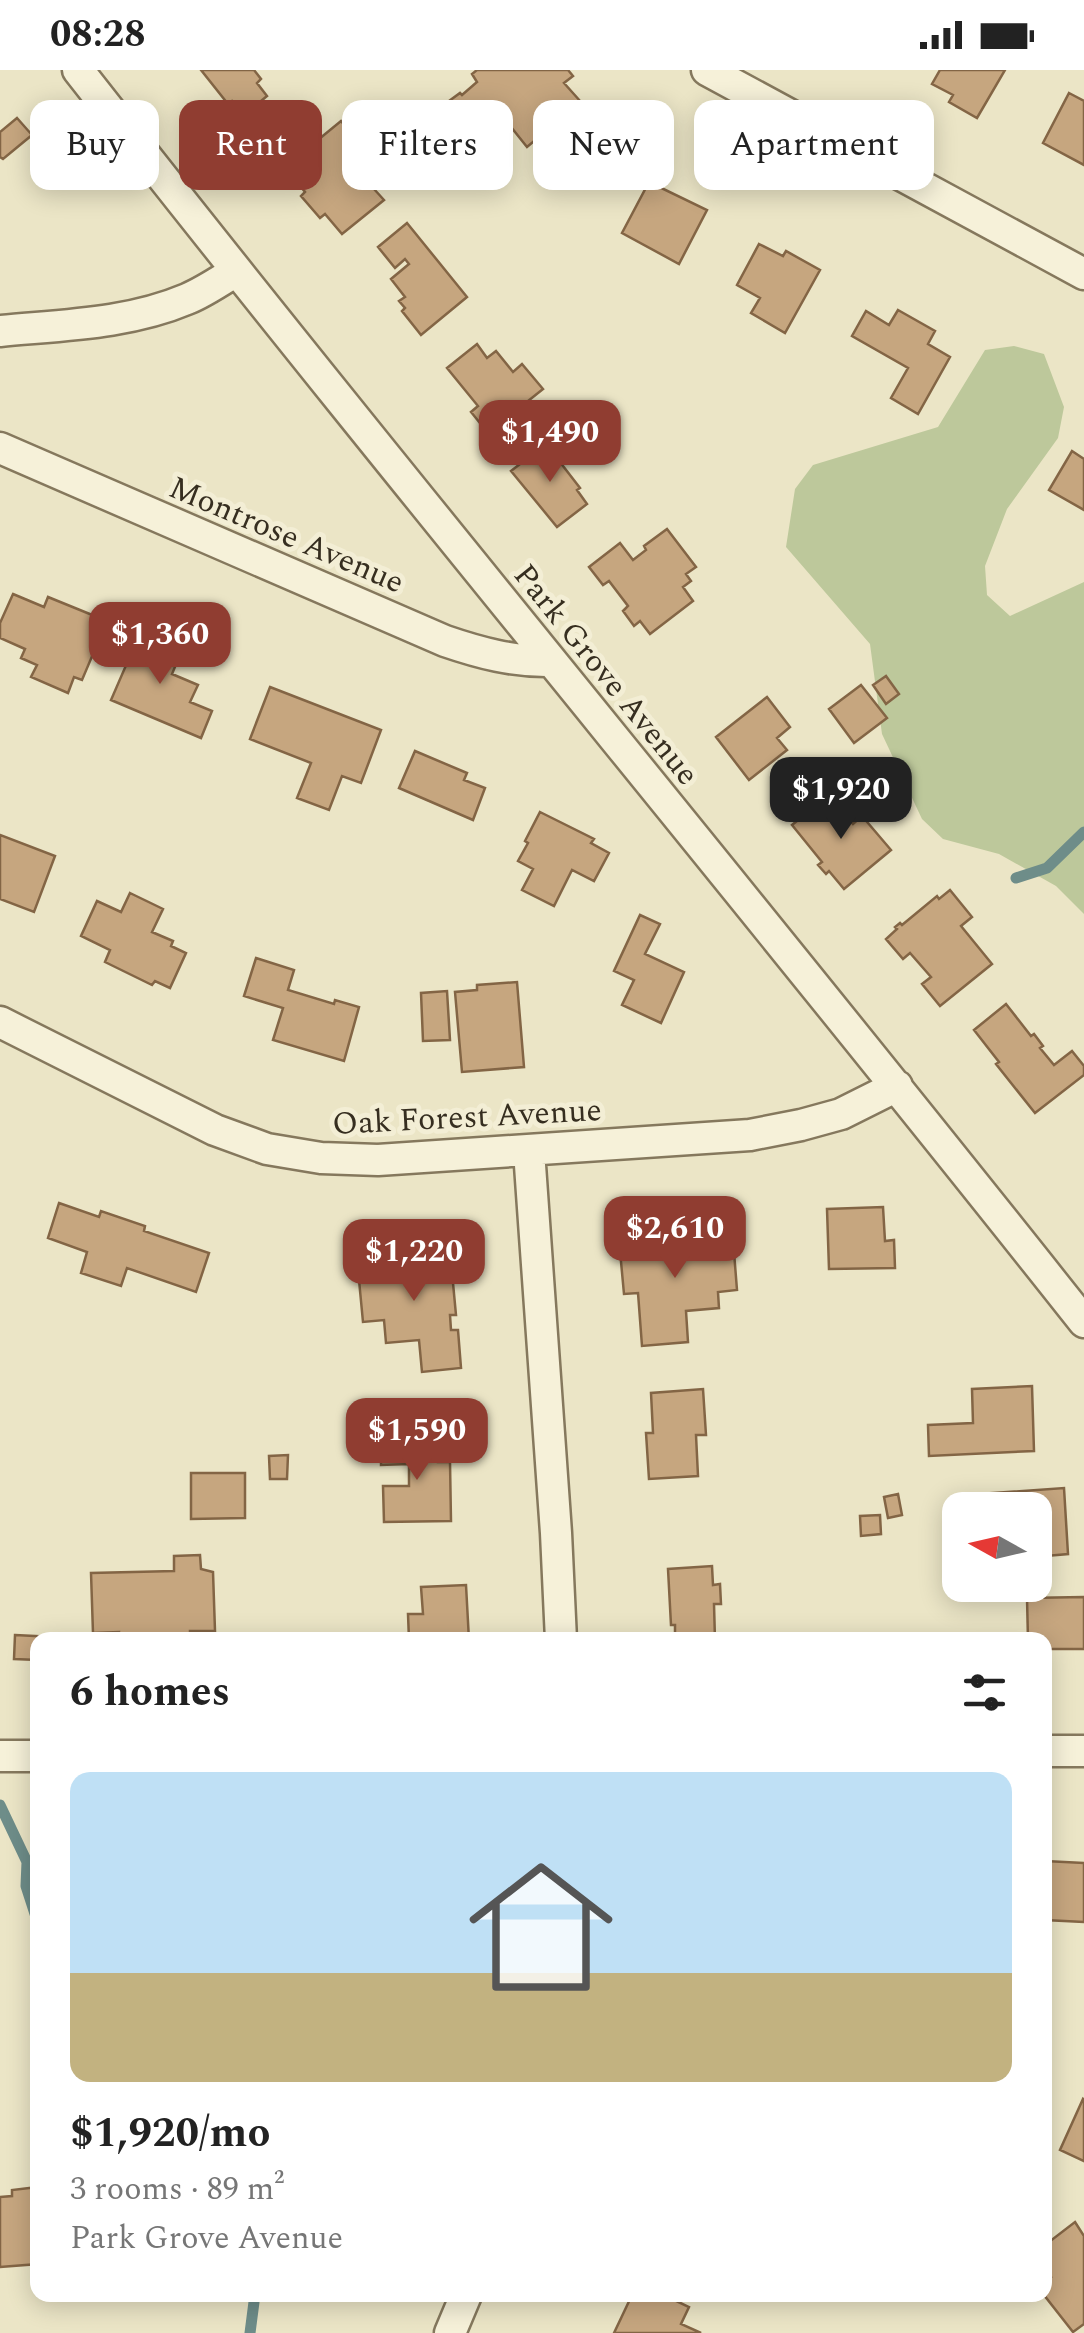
<!DOCTYPE html>
<html lang="en">
<head>
<meta charset="utf-8">
<style>
  :root { --surface:#fff; --page:#f2f2f2; --text:#222; --muted:#767676; --line:#e0e0e0; --accent:#903d31 }
  body { margin:0; font-family:Spectral,serif; background:var(--page); color:var(--text); height:100vh; display:flex; flex-direction:column; font-size:38px; white-space:nowrap }
  * { box-sizing:border-box; margin:0 }
  p { font-size:32px; color:var(--muted) }
  .icon { flex:none; width:55px; height:55px; fill:none; stroke:currentColor; stroke-width:2; stroke-linecap:round; stroke-linejoin:round }
  .map { position:relative; flex:1; overflow:hidden }
  .panel { position:absolute; left:30px; top:1562px; width:1022px; height:670px; display:flex; flex-direction:column; background:var(--surface); border-radius:20px; box-shadow:0 5px 25px #0003 }
  .panel>* { flex:none }
  .guide { position:absolute; left:30px; top:30px; width:1025px; height:90px; display:flex; gap:20px }
  .needle { width:65px; rotate:278deg }
  .fabs { position:absolute; left:942px; top:1422px; display:grid; gap:20px }
  .fabs a { display:grid; place-items:center; width:110px; height:110px; border-radius:20px; background:var(--surface); box-shadow:0 5px 25px #0003; font-size:50px }
  .price { position:absolute; translate:-50% -85px; padding:0 22px; border-radius:20px; background:var(--accent); color:#fff; font-size:32px; line-height:65px; filter:drop-shadow(0 2px 5px #0008) }
  .price::after { content:''; position:absolute; left:50%; top:60px; width:30px; height:22px; margin-left:-15px; background:inherit; clip-path:polygon(0 0,100% 0,50% 100%) }
  .price.current { background:#222; color:#fff }
  ul { padding:0; list-style:none }
  li { display:grid; align-content:center; gap:20px; height:530px; padding:0 40px }
  li+li { border-top:2px solid var(--line) }
  li span { display:grid; place-items:center; height:310px; border-radius:20px; color:#555 }
  li>.icon { margin-inline-start:auto }
  span .icon { width:180px; height:180px; fill:#fffc; stroke-width:1 }
  li b { font-size:42px }
  h2 { display:flex; justify-content:space-between; align-items:center; height:120px; padding:0 40px; font-size:42px }
  .tag { padding:0 35px; border-radius:20px; background:var(--surface); box-shadow:0 5px 25px #0003; font-size:35px; line-height:90px }
  .tag.current { background:var(--accent); color:#fff }
  .status { display:flex; justify-content:space-between; align-items:center; height:70px; padding:0 50px; background:var(--surface); direction:ltr }
  .status svg { height:28px; fill:currentColor }
  .map>svg:first-child { display:block }
</style>
</head>
<body>
<div class="status"><b>08:28</b><svg viewBox="0 0 49 12"><path d="M0 12V9h3v3zM5 12V6h3v6zM10 12V3h3v9zM15 12V0h3v12zM26 1h20v11H26zM47 4h2v5h-2z"/></svg></div>
<div class="map">
<svg width="1084" height="2263" viewBox="0 0 1084 2263">
  <rect width="100%" height="100%" fill="#ebe5c6"/>
  <path fill="#bdc89b" d="M1014,276l30,8 20,53 -6,31 -51,71 -22,57 2,29 23,21 74,-34v332l-28,-28 -57,-32 -56,-15 -21,-20 -40,-85 -12,-90 -84,-97 9,-58 18,-24 125,-38 47,-77z"/>
  <g fill="none" stroke-linecap="round" stroke-linejoin="round">
    <path stroke="#6e8d89" stroke-width="11" d="M1016,808l31,-10 37,-36
      M0,1735l27,57 -1,24 12,37
      M250,2263l4,-31 -2,-7"/>
  </g>
  <path fill="#c6a67f" stroke="#836545" stroke-width="2.5" d="M201,0h53l7,9 -4,4 10,13 -24,20 -11,-15 -4,3z
    M477,0h91l5,6 -9,7 17,19 -54,45 -28,-35 -28,23 -26,-31 15,-11 2,2 15,-13 -5,-8z
    M940,0h65l-28,48 -28,-16 4,-7 -21,-11z
    M1069,23l15,8v64l-41,-22z
    M17,48l15,17 -29,24 -3,-2v-25z
    M341,51l19,23 -15,12 18,24 12,-10 9,11 -10,8 10,11 -42,34 -17,-20 -5,4 -19,-22 4,-4 -20,-25z
    M649,112l58,28 -28,54 -57,-31z
    M407,153l60,74 -46,38 -19,-24 3,-3 -6,-7 6,-4 -14,-18 18,-15 -4,-5 -10,9 -17,-21z
    M759,174l24,12 3,-5 34,19 -35,63 -34,-20 9,-15 -23,-13z
    M898,240l37,21 -7,13 22,13 -32,57 -27,-16 17,-30 -56,-32 14,-25 23,14z
    M477,274l10,14 9,-7 17,21 9,-8 21,25 -55,44 -17,-21 7,-6 -31,-38z
    M546,374l34,44 -3,2 10,14 -30,23 -46,-56z
    M1072,381l12,8v51l-35,-20z
    M667,459l29,38 -10,7 5,7 -8,6 10,14 -43,33 -10,-13 -6,5 -11,-15 5,-5 -19,-25 -6,4 -14,-18 31,-24 13,17 13,-10 -2,-4z
    M13,524l31,13 4,-10 59,24 -25,59 -8,-3 -6,16 -37,-16 6,-12 -16,-7 4,-9 -25,-11v-15z
    M140,563l42,17 -10,24 26,11 -8,17 22,9 -11,27 -90,-38z
    M886,606l13,18 -13,10 -13,-19z
    M861,615l26,33 -33,25 -25,-34z
    M270,617l111,43 -20,53 -19,-7 -13,34 -32,-12 14,-35 -61,-24z
    M767,627l23,30 -13,11 10,12 -38,30 -33,-43z
    M415,681l52,22 -3,7 21,8 -12,32 -74,-32z
    M829,725l24,29 9,-8 29,34 -47,39 -15,-18 -3,3 -8,-9 4,-3 -30,-37z
    M540,742l54,27 -3,4 18,10 -15,28 -22,-11 -18,36 -32,-16 11,-21 -15,-8 10,-18 -3,-2z
    M0,765l55,21 -21,56 -34,-13z
    M950,820l22,27 -11,9 31,38 -52,42 -18,-22 9,-7 -21,-24 -7,6 -17,-20 11,-10 -2,-2 5,-4 2,2 35,-29 2,3z
    M130,823l33,16 -11,23 21,9 -2,5 15,7 -16,35 -15,-7 -3,4 -47,-23 5,-12 -29,-14 16,-35 24,11z
    M640,845l20,9 -15,30 39,18 -23,51 -39,-18 12,-25 -20,-9z
    M256,888l38,12 -6,20 46,14 1,-4 24,7 -15,54 -71,-21 10,-32 -39,-12z
    M517,912l7,85 -62,5 -7,-80 22,-2v-5z
    M447,921l3,49 -27,1 -2,-48z
    M1006,934l25,32 3,-2 9,12 -3,2 14,17 18,-14 12,15v9l-49,38 -39,-49 3,-2 -25,-32z
    M59,1133l40,14 2,-6 44,15 -1,5 65,22 -13,39 -69,-24 -6,18 -40,-13 6,-21 -39,-14z
    M883,1137l2,34 9,-1 1,28 -66,1 -2,-60z
    M719,1162l2,21 13,-1 3,38 -19,2 1,16 -33,3 2,31 -46,4 -4,-53 -14,1 -5,-54z
    M450,1181l6,64h-6l1,15h7l3,38 -39,4 -3,-32 -33,3 -2,-23 -21,2 -6,-63z
    M1032,1316l2,65 -105,5 -1,-31 45,-2 -1,-34z
    M703,1319l3,46h-10l2,41 -49,3 -3,-46h7l-2,-40z
    M437,1369l1,23h12l1,59 -67,1 -1,-36h26v-22l-28,1v-25z
    M288,1385l-1,24h-17l-1,-23z
    M191,1403h54v45l-54,1z
    M1064,1418l4,66 -33,3v-47h-54l-1,-16z
    M898,1424l4,21 -14,3 -4,-21z
    M880,1445l1,19 -20,2 -1,-20z
    M200,1485l1,14 12,3 2,59h-25v8l-71,1v-8l-26,1 -2,-60 83,-2v-15z
    M712,1496l1,19 7,-1 1,20h-7l1,36h-49v-2h9v-13h-4l-3,-56z
    M466,1515l3,55h-60l-1,-26h15l-2,-27z
    M1084,1527v52h-39v-9h-17l-1,-42z
    M15,1565l39,2v3h-16v20l-24,-1z
    M1045,1791l39,2v59l-39,-2z
    M1083,2029l1,1v61l-24,-11z
    M38,2117v77l-38,3v-70l12,-1v-6z
    M1075,2152l9,14v88l-11,8 -29,-37 1,-13 6,-5 -6,-8v-24z
    M632,2225h32l25,12 -8,17 20,9h-87z"/>
  <g fill="none" stroke-linecap="round" stroke-linejoin="round">
    <g stroke="#85785d" stroke-width="35">
      <path id="street" d="M78,0c330,421 674,832 1006,1252
        M707,0l377,204
        M0,261c63,-6 128,-7 187,-32 17,-7 33,-18 49,-28
        M0,378l445,193c35,12 69,21 106,20
        M0,952l215,108 52,19 54,9 57,2 372,-25 51,-10 40,-11 56,-28
        M529,1081l27,382 5,107
        M1045,1681h39
        M0,1686h38
        M450,2263l16,-38"/>
    </g>
    <use href="#street" stroke="#f6f1d9" stroke-width="30"/>
  </g>
  <g text-anchor="middle" stroke-width="10" stroke-linejoin="round" paint-order="stroke">
    <g font-size="32" fill="#362e20" stroke="#f3eed5">
      <text transform="translate(287 464) rotate(23)" y="11">Montrose Avenue</text>
      <text transform="translate(607 604) rotate(51)" y="11">Park Grove Avenue</text>
      <text transform="translate(467 1046) rotate(-3)" y="11">Oak Forest Avenue</text>
    </g>
  </g>
</svg>
<div class="fabs">
<a><svg class="needle" viewBox="-14 -14 28 28"><path d="M0-13l5 13h-10z" fill="#e53935"/><path d="M0 13l5-13h-10z" fill="#767676"/></svg></a>
</div>
<b class="price" style="left:550px;top:415px">$1,490</b>
<b class="price" style="left:160px;top:617px">$1,360</b>
<b class="price current" style="left:841px;top:772px">$1,920</b>
<b class="price" style="left:675px;top:1211px">$2,610</b>
<b class="price" style="left:414px;top:1234px">$1,220</b>
<b class="price" style="left:417px;top:1413px">$1,590</b>
<div class="guide">
<a class="tag">Buy</a>
<a class="tag current">Rent</a>
<a class="tag">Filters</a>
<a class="tag">New</a>
<a class="tag">Apartment</a>
</div>
<section class="panel">
<h2>6 homes<svg class="icon" aria-label="filters" viewBox="0 0 24 24"><path d="M4 7h16M4 17h16"/><circle cx="9" cy="7" r="2"/><circle cx="15" cy="17" r="2"/></svg></h2>
<ul>
<li><span style="background:linear-gradient(#bfe0f5 65%,#c2b280 0)"><svg class="icon" aria-label="home" viewBox="0 0 24 24"><path d="M3 11l9-7 9 7M6 9v11h12V9"/></svg></span><div><b>$1,920/mo</b><p>3 rooms · 89 m²</p><p>Park Grove Avenue</p></div></li>
</ul>
</section>
</div>
</body>
</html>
